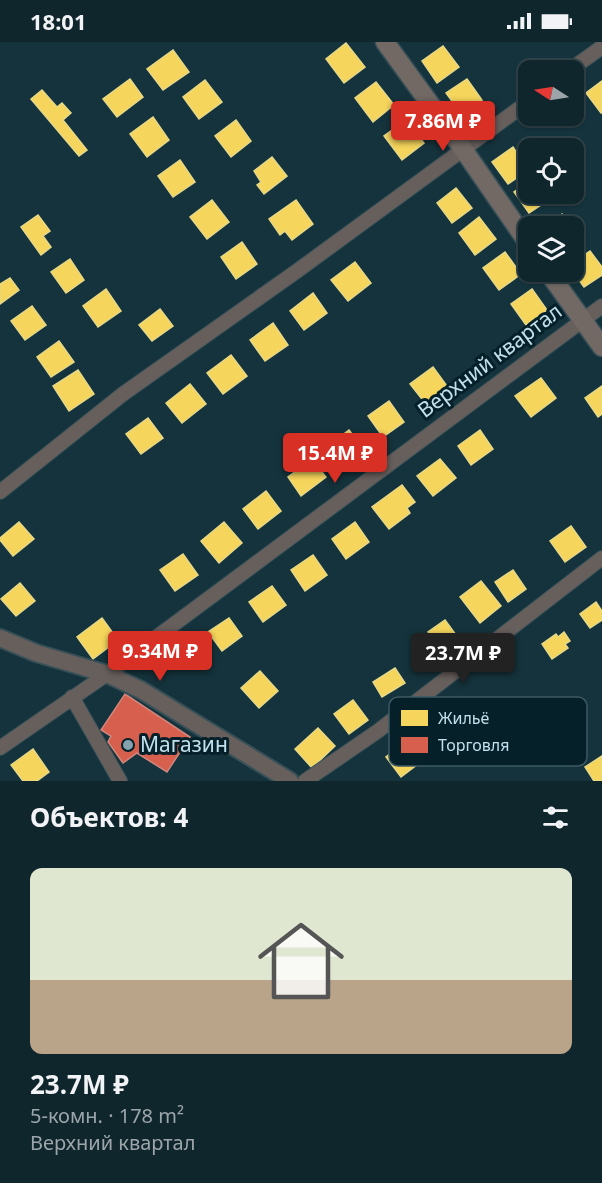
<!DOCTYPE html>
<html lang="ru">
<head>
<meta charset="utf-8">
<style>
  :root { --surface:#10262d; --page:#192e35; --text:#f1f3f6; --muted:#9ca5aa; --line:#304349; --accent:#d93025 }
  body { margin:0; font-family:"Noto Sans",sans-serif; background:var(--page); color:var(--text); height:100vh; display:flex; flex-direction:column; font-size:22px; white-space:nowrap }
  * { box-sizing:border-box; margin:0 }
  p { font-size:20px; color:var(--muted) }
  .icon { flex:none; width:33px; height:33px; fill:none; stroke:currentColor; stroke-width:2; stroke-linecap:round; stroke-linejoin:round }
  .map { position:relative; height:739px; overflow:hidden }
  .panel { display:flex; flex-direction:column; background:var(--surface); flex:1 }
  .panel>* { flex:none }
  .needle { width:39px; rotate:282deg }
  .buttons { position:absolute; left:518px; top:18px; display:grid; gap:12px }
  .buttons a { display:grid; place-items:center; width:66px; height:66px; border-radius:12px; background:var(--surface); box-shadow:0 2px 4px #0004,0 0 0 2px var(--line); font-size:30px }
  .price { position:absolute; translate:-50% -51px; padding:0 14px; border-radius:6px; background:var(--accent); color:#fff; font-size:20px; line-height:39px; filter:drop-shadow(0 2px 3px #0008) }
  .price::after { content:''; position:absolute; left:50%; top:36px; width:18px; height:14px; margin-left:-9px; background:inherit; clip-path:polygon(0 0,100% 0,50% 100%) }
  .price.on { background:#222; color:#fff }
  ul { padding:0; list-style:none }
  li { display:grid; align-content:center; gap:12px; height:318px; padding:0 30px }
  li span { display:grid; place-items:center; height:186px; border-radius:12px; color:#555 }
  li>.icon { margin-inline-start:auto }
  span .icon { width:108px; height:108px; fill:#fffc; stroke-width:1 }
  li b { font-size:26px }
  h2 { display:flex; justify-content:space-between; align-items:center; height:72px; padding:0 30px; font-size:26px }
  .status { display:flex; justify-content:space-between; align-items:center; height:42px; padding:0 30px; background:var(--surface); direction:ltr }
  .status svg { height:16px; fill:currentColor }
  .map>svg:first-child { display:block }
</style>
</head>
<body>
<div class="status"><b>18:01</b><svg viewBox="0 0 49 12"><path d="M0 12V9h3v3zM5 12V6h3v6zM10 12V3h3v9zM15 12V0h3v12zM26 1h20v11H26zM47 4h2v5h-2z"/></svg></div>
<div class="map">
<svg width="602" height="739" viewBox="0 0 602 739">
  <rect width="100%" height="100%" fill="#15333c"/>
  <path fill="#f6d55c" stroke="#e6d887" stroke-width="1.5" d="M346,1l19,24 -21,16 -18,-24z
    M443,4l16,21 -22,16 -15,-22z
    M173,8l16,22 -26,18 -16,-21z
    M130,37l13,18 -26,20 -14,-18z
    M467,37l15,21 -20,15 -16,-22z
    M205,38l17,22 -23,17 -16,-22z
    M602,39v32h-1l-15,-20z
    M376,40l18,23 -21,17 -18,-24z
    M42,48l15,17 5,-4 9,10 -8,7 24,30 -8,6 -48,-57z
    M153,75l16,23 -22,17 -17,-23z
    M236,78l15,21 -20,16 -16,-21z
    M406,78l18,23 -22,17 -18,-24z
    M513,105l15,23 -20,14 -16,-22z
    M272,115l15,19 -23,18 -7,-9 4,-3 -7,-11z
    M180,118l15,22 -22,15 -15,-21z
    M528,140v12h18l4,5 -21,14 -15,-21z
    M456,146l16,20 -20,15 -15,-20z
    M212,158l17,22 -22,17 -17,-22z
    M296,158l17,24 -21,16 -7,-9 -5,4 -11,-16z
    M562,172l9,12h-26z
    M38,173l12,16 -7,5 8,11 -10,8 -20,-28z
    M479,175l17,22 -21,16 -16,-22z
    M242,200l15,22 -21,15 -15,-22z
    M590,209l12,16v8l-18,12 -11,-15v-9z
    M505,210l16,22 -22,16 -16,-22z
    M70,217l14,21 -18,13 -15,-21z
    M355,220l16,21 -23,18 -17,-21z
    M10,236l9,12 -19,14v-20z
    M106,247l15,22 -23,16 -15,-21z
    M532,247l15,21 -21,15 -15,-21z
    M313,251l14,20 -23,17 -14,-19z
    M32,264l14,19 -21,15 -14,-19z
    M160,267l13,17 -21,15 -13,-16z
    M273,281l15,22 -23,16 -15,-21z
    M59,299l15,21 -23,15 -14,-20z
    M231,313l16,21 -24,18 -16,-21z
    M433,325l14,19 -22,17 -15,-19z
    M78,328l16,24 -25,17 -16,-25z
    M541,336l15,20 -25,19 -16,-21z
    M190,342l16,20 -24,19 -16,-20z
    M602,344v28l-4,3 -13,-19z
    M389,359l15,21 -21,15 -15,-21z
    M148,376l15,20 -22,16 -15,-20z
    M349,388l15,20 -22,16 -14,-20z
    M480,388l13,19 -22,16 -13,-19z
    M312,417l14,18 -25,19 -13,-19z
    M440,417l16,19 -23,18 -16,-20z
    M402,443l13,17 -8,6 3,5 -21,16 -17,-22z
    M266,449l15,20 -23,18 -15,-20z
    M19,480l15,17 -21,17 -13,-16v-2z
    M224,480l18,21 -23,20 -18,-22z
    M355,480l14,20 -23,17 -14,-20z
    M571,484l15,21 -21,15 -15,-21z
    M183,512l15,21 -23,16 -15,-21z
    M313,513l14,20 -22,16 -14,-21z
    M513,528l13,19 -18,13 -13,-20z
    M481,539l20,25 -21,17 -20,-26z
    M20,541l15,18 -19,15 -15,-17z
    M272,544l14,19 -23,17 -14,-20z
    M596,560l6,9v9l-12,8 -10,-14z
    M102,576l16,22 -25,19 -16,-22z
    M229,576l13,18 -20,15 -14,-19z
    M445,578l14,19 -18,12 -13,-19z
    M564,590l6,9 -5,3 3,4 -16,11 -10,-15 14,-10 2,3z
    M395,626l10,15 -23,14 -9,-15z
    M260,629l18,20 -19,17 -18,-20z
    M353,658l15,20 -19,14 -15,-20z
    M318,686l17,18 -23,22 -17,-19z
    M403,702l15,20 -17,13 -15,-20z
    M33,707l16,23 -12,9h-14l-12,-16z
    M602,714v25h-8l-9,-14z"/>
  <path fill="#d6604d" stroke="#d0867d" stroke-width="1.5" d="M125,652l65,43 -23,35 -30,-19 -14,10 -15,-21 3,-6 -10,-6z"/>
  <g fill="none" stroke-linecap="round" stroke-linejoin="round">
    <g stroke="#375058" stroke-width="16">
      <path id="minor" d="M570,28l32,-23
        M0,450l123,-98 174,-123 231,-169
        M72,655l48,84
        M0,706l107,-74 495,-368
        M305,739l73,-50 224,-173"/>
    </g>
    <g stroke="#375058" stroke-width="20">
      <path id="tertiary" d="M0,596l36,15 71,21 34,16 149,91"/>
    </g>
    <g stroke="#375058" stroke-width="21">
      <path id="secondary" d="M385,0l78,107 65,94
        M548,230l54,75"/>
    </g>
    <use href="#minor" stroke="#675f5c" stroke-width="14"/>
    <use href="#tertiary" stroke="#675f5c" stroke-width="16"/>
    <use href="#secondary" stroke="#726964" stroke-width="18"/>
  </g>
  <circle fill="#85a3ae" stroke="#052029" stroke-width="2" cx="128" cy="703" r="6"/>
  <g text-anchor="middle" stroke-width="6" stroke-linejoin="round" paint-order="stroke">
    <g font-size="21" fill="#c1e0ec" stroke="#052029">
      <text transform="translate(490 319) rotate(-37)" y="7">Верхний квартал</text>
    </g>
    <g font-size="21" fill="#c1e0ec" stroke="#052029" text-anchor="start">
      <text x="140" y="710">Магазин</text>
    </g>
  </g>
  <rect x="389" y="655" width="198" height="69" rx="9" fill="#052029" stroke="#3d5a64" stroke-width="1.5"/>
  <rect x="401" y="668" width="27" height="16" fill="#f6d55c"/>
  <rect x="401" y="695" width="27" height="16" fill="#d6604d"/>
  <g font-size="16" fill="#c1e0ec">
    <text x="438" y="682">Жильё</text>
    <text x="438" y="709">Торговля</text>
  </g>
</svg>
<div class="buttons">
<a><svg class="needle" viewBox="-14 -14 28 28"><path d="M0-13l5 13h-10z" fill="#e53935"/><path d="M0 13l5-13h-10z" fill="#9ca5aa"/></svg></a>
<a><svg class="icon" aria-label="locate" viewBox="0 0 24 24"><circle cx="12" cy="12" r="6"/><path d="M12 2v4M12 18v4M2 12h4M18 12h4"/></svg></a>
<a><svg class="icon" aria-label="layers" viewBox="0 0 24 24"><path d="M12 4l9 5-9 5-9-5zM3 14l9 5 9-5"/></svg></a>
</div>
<b class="price" style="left:443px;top:110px">7.86M ₽</b>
<b class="price" style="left:335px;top:442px">15.4M ₽</b>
<b class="price" style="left:160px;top:640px">9.34M ₽</b>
<b class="price on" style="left:463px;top:642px">23.7M ₽</b>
</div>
<section class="panel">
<h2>Объектов: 4<svg class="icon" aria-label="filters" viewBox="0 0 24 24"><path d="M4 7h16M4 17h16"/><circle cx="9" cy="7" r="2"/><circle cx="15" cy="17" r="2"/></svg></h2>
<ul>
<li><span style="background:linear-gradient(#dfe7d0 60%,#b9a48a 0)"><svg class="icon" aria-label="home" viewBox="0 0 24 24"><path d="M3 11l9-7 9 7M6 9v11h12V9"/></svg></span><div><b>23.7M ₽</b><p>5-комн. · 178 m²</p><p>Верхний квартал</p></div></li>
</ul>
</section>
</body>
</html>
